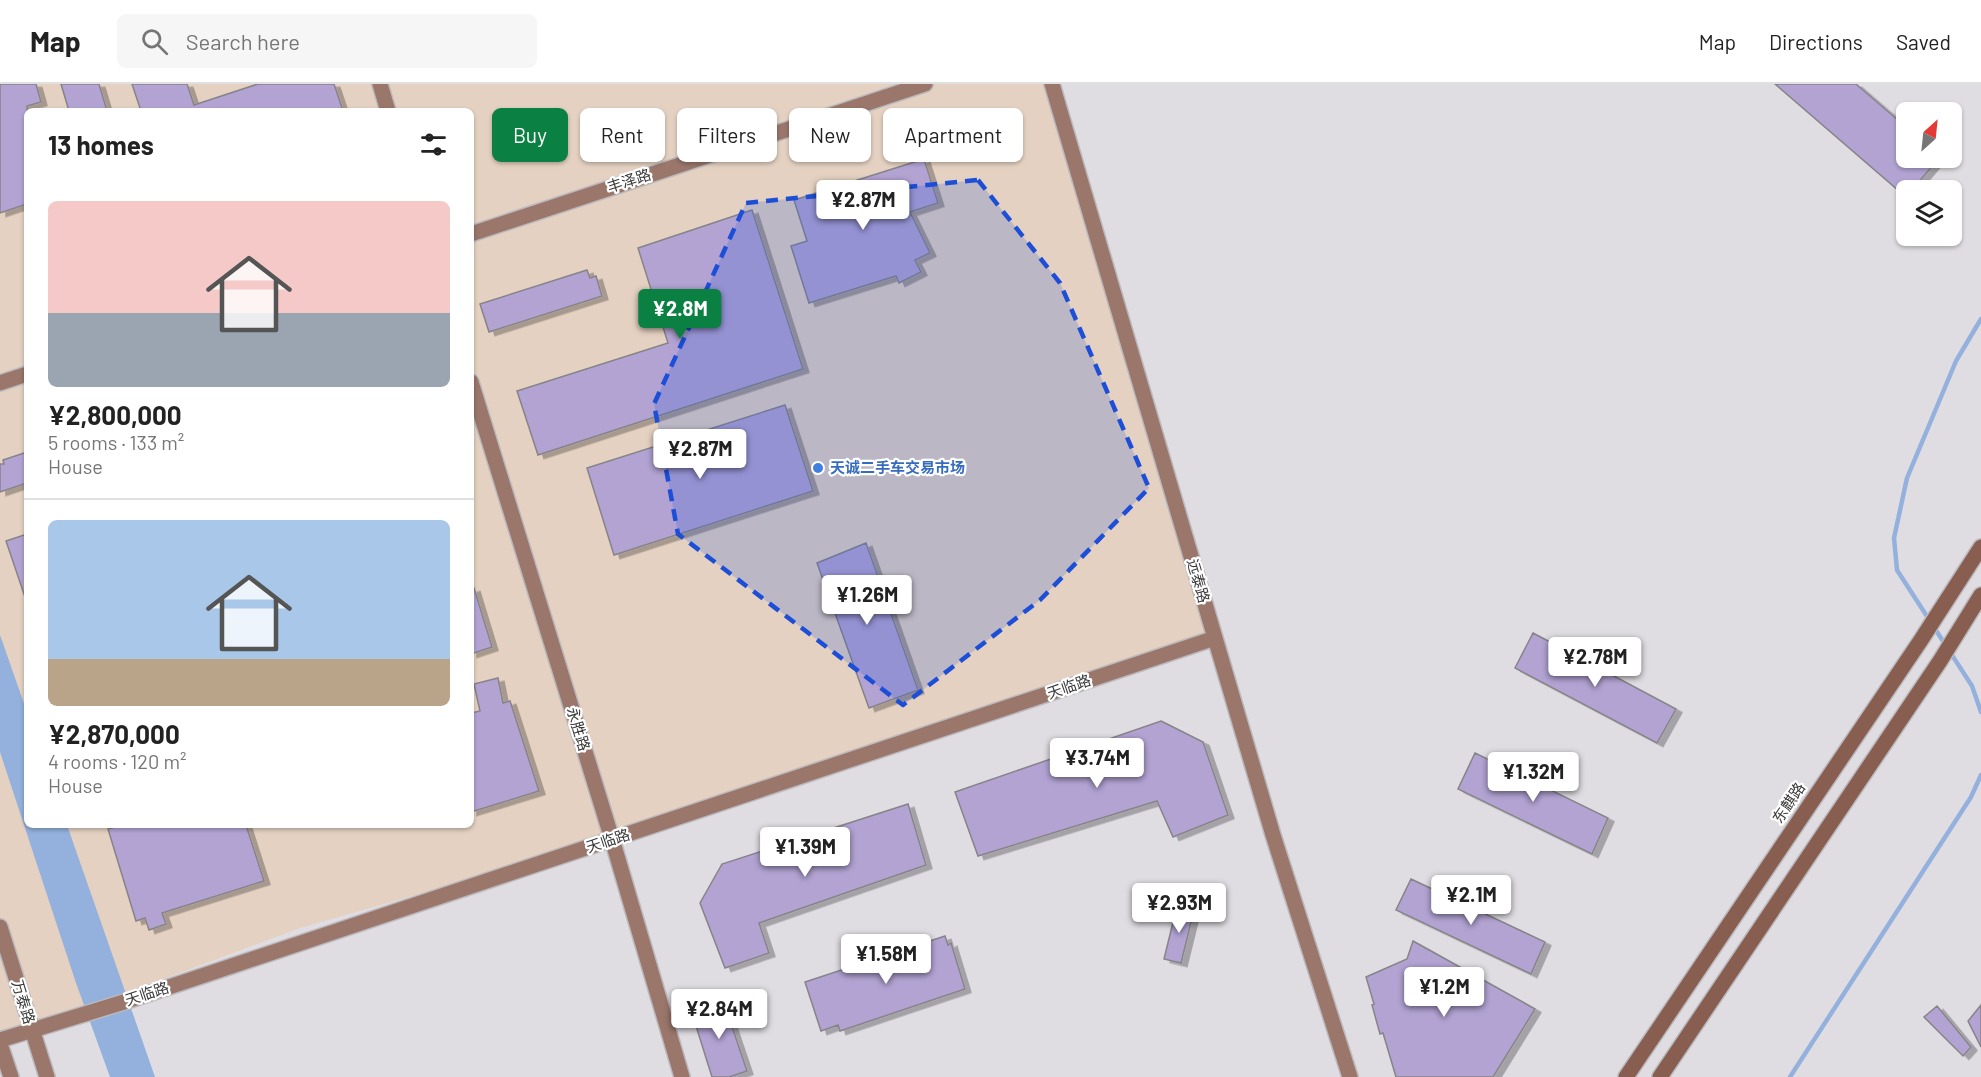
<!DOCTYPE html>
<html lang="en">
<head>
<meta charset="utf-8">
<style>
  :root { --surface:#fff; --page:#f6f6f6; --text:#222; --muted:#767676; --line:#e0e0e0; --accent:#0b8043 }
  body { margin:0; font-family:Barlow,"Noto Sans SC",sans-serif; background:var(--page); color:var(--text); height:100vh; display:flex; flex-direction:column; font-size:22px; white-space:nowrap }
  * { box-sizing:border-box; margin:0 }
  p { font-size:20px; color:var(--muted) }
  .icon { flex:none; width:33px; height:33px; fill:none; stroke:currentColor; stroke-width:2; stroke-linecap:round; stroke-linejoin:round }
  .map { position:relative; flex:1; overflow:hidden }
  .side { position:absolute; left:24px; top:24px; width:450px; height:720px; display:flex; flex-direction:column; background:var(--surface); border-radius:9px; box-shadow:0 2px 4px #0004 }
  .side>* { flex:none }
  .hud { position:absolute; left:492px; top:24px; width:570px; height:54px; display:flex; gap:12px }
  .needle { width:39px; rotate:27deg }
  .tools { position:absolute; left:1896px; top:18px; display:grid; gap:12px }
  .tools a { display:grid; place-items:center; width:66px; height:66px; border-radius:9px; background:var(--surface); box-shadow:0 2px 4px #0004; font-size:30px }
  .price { position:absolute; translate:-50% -51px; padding:0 14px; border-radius:6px; background:#fff; color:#222; font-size:20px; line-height:39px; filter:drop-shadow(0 2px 3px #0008) }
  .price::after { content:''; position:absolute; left:50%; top:36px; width:18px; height:14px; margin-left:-9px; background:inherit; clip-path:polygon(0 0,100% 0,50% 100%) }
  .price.selected { background:var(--accent); color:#fff }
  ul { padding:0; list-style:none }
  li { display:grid; align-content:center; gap:12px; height:318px; padding:0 24px }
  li+li { border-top:2px solid var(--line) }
  li span { display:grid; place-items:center; height:186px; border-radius:9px; color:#555 }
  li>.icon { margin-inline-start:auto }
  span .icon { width:108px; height:108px; fill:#fffc; stroke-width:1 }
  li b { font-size:26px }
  h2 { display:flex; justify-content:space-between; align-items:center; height:72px; padding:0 24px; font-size:26px }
  .tag { padding:0 21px; border-radius:9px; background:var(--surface); box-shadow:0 2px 4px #0004; font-size:21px; line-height:54px }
  .tag.selected { background:var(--accent); color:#fff }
  header { display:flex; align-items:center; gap:36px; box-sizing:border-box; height:84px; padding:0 30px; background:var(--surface); border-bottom:2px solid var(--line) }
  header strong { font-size:28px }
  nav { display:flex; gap:33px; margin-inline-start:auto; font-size:21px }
  .search { width:420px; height:54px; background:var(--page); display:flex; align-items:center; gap:15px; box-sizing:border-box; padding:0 21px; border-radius:9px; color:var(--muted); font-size:22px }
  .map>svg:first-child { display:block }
</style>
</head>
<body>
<header>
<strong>Map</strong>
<div class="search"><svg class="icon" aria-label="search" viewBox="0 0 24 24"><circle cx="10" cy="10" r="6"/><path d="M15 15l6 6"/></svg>Search here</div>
<nav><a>Map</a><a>Directions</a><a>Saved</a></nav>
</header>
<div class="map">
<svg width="1981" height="993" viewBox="0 0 1981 993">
  <defs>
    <filter id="shadow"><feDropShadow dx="6" dy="3.5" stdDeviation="0" flood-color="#0004"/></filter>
  </defs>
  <rect width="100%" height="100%" fill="#e0dde2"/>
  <path fill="#e4d1c1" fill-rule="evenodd" d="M0,0h1052l163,554 -603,201 -312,89 -300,112zM27,27h444v714h-444z"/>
  <path fill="#93b1dc" d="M0,551l27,77v113h40l88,252h-45l-34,-94 -76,-231z"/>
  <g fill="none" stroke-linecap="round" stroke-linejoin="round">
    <path stroke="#93b1dc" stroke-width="4.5" d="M1981,235l-25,42 -49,117 -13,60 3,32 75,116 9,26
      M1790,993l181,-280 10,-22"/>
  </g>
  <path fill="#b2a3d3" stroke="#868489" stroke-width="1.5" filter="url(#shadow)" d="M0,0h36l5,18 -14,4v98l-27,9z
    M61,0h38l8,27h-38z
    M132,0h55l7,21 64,-21h76l9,27h-202z
    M1775,0h81l50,43v31h33l-27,32h-6v7z
    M924,75l14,44 -28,9 20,41 -15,7 6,12 -22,11 -3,-7 -87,27 -18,-57 16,-5 -13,-41z
    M752,126l51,159 -265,86 -21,-64 151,-48 -30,-95z
    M587,186l3,8 6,-2 6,20 -113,36 -9,-28z
    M785,321l28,86 -199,64 -27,-87z
    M27,368v31l-27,9v-28h4l-1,-4z
    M27,450v63h-2l-19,-56z
    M866,459l52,147 -49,18 -52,-145z
    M474,504l18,59 -21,7v-65z
    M1533,549l143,76 -19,34 -142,-75z
    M498,594l5,25 7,-2 29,90 -68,21v-99l9,-2 -6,-27z
    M1161,637l42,21 25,73 -55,22 -16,-36 -179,55 -23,-64z
    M1475,669l133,65 -16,36 -134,-65z
    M908,720l18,61 -167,58 10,30 -44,15 -25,-65 22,-39z
    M121,741h125l18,56 -102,32 4,11 -17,6 -4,-12 -9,3 -28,-92z
    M1411,795l134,63 -14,32 -135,-64z
    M1177,822l17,4 -13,53 -17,-4z
    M945,852l3,9 3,-2 14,46 -125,42 -2,-6 -17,6 -16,-49z
    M1413,857l122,68 -42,68h-97l-13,-44 -3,1 -8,-29 2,-1 -8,-27 41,-18z
    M723,916l24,71 -18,6h-17l-21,-67z
    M1981,921v42l-13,-26z
    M1937,922l34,41 -8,9 -39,-39z"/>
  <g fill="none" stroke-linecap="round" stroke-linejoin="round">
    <g stroke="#bbb9bd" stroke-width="18">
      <path id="secondary" d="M380,0l8,27
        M1052,0l221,751 77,242
        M471,150l454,-150
        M471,298l141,457 70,238
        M0,299l27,-9
        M0,843l47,150
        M0,956l124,-38 1091,-364
        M0,960l11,33"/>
    </g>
    <g stroke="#bbb9bd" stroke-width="18">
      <path id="primary" d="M1626,993l295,-437 60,-93
        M1660,993l280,-416 41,-66"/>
    </g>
    <use href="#secondary" stroke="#9a766b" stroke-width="15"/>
    <use href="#primary" stroke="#885e51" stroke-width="15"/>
  </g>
  <path fill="#1d4ed8" fill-opacity="0.2" stroke="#1d4ed8" stroke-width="4.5" stroke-dasharray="12 8" stroke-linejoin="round" d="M978,96l82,103 89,205 -109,112 -137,105 -225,-171 -24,-130 92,-201z"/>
  <circle fill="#3f7fe0" stroke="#fff" stroke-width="2" cx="818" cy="384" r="6"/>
  <g text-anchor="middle" stroke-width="4.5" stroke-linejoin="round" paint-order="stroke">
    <g font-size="15" fill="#3a393a" stroke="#fff">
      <text transform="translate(629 97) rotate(-18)" y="5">丰泽路</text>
      <text transform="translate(1198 497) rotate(74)" y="5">远泰路</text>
      <text transform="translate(1069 603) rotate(-19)" y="5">天临路</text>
      <text transform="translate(578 645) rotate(73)" y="5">永胜路</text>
      <text transform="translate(1789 719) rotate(-56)" y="5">东麒路</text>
      <text transform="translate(608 757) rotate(-18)" y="5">天临路</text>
      <text transform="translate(147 910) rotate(-18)" y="5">天临路</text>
      <text transform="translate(23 918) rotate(73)" y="5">万泰路</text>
    </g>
    <g font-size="15" font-weight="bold" fill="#366cbe" stroke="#fff" text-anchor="start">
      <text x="830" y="389">天诚二手车交易市场</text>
    </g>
  </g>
</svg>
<div class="tools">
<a><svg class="needle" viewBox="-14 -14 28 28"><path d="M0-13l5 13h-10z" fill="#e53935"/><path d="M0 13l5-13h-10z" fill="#767676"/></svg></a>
<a><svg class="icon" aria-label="layers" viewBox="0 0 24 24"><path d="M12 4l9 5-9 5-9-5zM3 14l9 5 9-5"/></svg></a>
</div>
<b class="price" style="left:863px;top:147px">¥2.87M</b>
<b class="price selected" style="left:680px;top:256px">¥2.8M</b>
<b class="price" style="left:700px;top:396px">¥2.87M</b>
<b class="price" style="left:867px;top:542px">¥1.26M</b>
<b class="price" style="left:1595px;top:604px">¥2.78M</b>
<b class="price" style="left:1097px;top:705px">¥3.74M</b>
<b class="price" style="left:1533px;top:719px">¥1.32M</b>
<b class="price" style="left:805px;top:794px">¥1.39M</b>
<b class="price" style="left:1471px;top:842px">¥2.1M</b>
<b class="price" style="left:1179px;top:850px">¥2.93M</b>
<b class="price" style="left:886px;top:901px">¥1.58M</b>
<b class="price" style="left:1444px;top:934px">¥1.2M</b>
<b class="price" style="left:719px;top:956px">¥2.84M</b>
<div class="hud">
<a class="tag selected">Buy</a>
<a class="tag">Rent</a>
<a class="tag">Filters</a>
<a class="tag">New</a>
<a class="tag">Apartment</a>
</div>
<section class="side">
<h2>13 homes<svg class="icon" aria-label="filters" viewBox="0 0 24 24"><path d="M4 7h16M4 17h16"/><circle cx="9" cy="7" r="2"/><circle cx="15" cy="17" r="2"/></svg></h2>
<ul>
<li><span style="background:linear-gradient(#f6c9c9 60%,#9aa5b1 0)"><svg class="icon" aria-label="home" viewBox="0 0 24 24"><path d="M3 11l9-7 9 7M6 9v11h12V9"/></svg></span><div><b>¥2,800,000</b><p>5 rooms · 133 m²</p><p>House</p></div></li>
<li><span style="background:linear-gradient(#a9c7e8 75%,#b9a48a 0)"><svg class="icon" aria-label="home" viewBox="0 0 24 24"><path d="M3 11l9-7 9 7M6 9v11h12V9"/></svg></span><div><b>¥2,870,000</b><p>4 rooms · 120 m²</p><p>House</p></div></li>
</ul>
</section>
</div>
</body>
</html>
